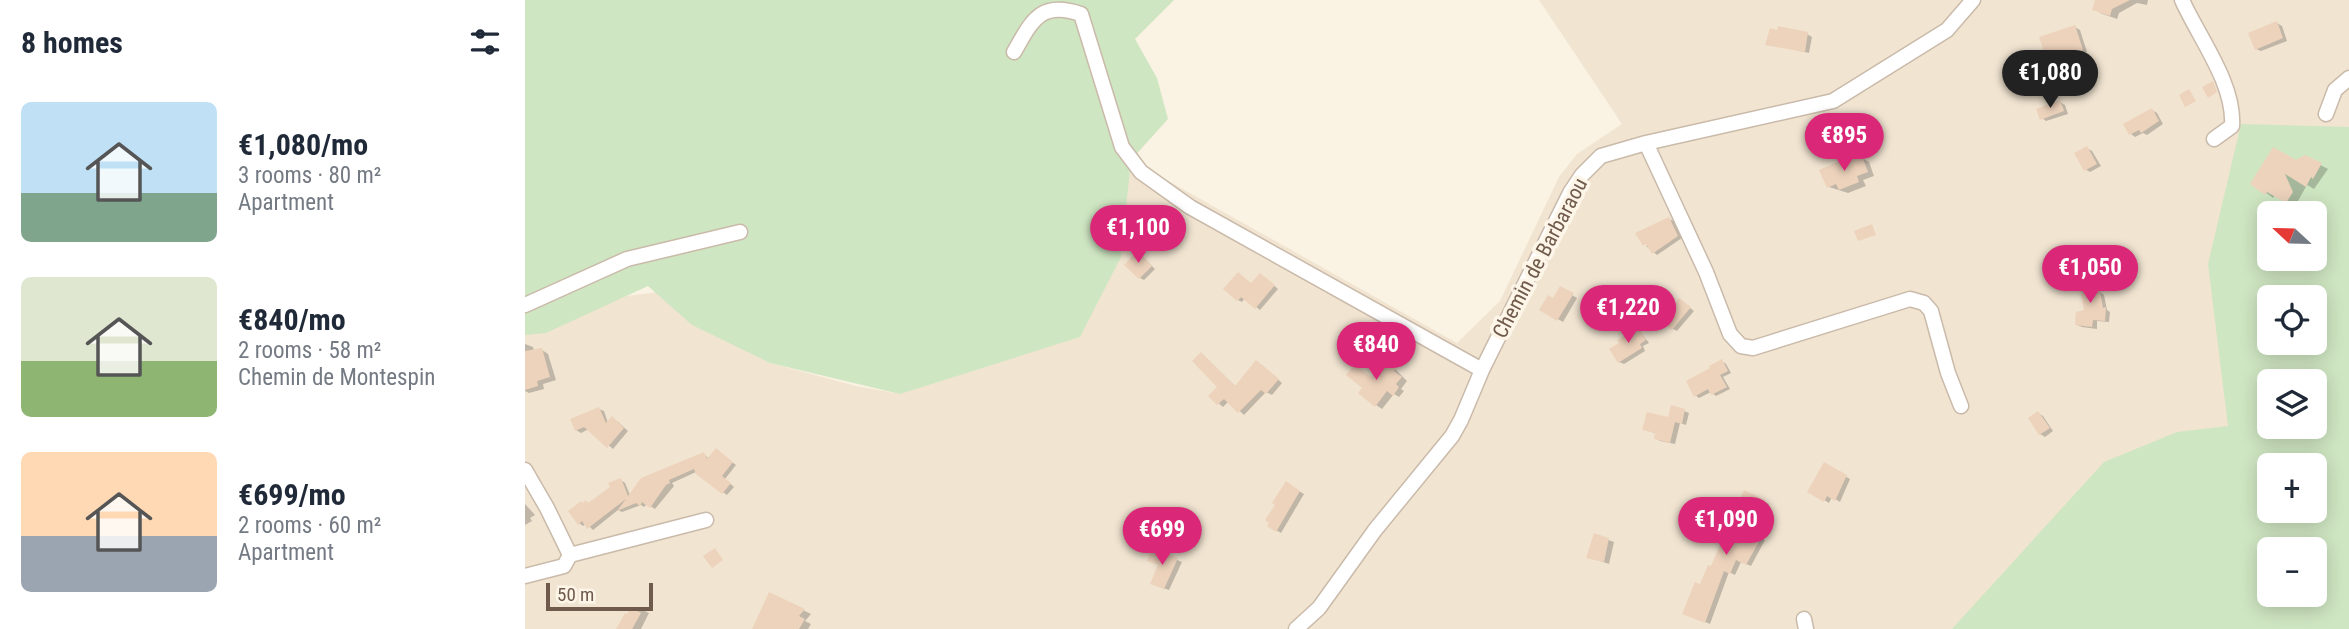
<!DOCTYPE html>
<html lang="en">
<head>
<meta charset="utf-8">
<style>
  :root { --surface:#fff; --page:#f2f2f3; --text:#1f2937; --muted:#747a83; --accent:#db2777 }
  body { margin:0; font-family:"Roboto Condensed",sans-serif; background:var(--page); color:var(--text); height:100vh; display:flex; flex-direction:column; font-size:26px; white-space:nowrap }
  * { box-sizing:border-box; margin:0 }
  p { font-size:23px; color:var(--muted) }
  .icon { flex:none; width:38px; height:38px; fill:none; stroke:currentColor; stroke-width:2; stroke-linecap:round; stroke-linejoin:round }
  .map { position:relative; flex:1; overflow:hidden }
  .drawer { display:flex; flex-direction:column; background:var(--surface); width:525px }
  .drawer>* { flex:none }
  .needle { width:46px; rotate:292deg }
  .fabs { position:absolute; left:1732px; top:201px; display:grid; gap:14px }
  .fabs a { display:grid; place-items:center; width:70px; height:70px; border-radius:10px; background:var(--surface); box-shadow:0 4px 18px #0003; font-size:35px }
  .scale { position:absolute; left:21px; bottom:18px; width:107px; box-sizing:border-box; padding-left:7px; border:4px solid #705a4b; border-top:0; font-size:19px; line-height:24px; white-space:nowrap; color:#705a4b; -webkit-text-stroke:5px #fdf6e8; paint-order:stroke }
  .price { position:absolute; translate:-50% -60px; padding:0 16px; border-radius:24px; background:var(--accent); color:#fff; font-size:23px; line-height:46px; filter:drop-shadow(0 2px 4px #0008) }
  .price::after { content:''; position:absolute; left:50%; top:42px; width:21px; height:16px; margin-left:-10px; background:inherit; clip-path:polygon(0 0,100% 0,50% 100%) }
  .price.active { background:#222; color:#fff }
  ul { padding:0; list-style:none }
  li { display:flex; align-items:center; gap:21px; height:175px; padding:0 21px }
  li span { display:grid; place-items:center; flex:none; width:196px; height:140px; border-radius:10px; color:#555 }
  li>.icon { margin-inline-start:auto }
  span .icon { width:84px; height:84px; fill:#fffc; stroke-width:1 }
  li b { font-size:30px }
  h2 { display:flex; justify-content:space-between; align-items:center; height:84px; padding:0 21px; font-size:30px }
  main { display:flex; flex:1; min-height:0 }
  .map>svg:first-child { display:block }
</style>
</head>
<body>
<main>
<section class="drawer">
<h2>8 homes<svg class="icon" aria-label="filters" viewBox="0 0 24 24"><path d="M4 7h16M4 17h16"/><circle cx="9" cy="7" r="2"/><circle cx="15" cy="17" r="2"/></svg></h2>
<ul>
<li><span style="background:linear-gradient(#bfe0f5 65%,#7fa58c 0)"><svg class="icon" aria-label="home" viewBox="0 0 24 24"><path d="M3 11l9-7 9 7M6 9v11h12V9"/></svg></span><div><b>€1,080/mo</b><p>3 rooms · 80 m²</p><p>Apartment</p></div></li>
<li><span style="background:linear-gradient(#dfe7d0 60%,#8fb573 0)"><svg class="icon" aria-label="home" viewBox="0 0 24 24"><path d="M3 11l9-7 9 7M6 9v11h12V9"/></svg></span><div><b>€840/mo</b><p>2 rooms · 58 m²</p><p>Chemin de Montespin</p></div></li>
<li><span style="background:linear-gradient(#ffd9b3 60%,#9aa5b1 0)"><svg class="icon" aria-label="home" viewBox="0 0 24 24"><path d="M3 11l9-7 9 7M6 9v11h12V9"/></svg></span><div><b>€699/mo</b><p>2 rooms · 60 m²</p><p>Apartment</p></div></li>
</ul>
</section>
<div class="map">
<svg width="1824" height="629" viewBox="0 0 1824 629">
  <rect width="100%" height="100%" fill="#faf2e2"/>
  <path fill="#f1e4d1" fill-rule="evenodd" d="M1014,0h810v629h-1824v-321l143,-17 102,72 86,23 45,8 230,-234 326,183 43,-42 59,-124 18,-23 45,-30zM1745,214h45v45h-45zM1745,298h45v45h-45zM1745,382h45v45h-45zM1745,466h45v45h-45zM1745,550h45v45h-45z"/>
  <path fill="#cfe6c2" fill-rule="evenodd" d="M0,0h649l-39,39 22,39 11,41 -37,41 -10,97 -41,80 -180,57 -130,-31 -78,-38 -44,-39 -102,47 -21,2z
    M1716,124l108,3v502h-397l152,-167 73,-30 51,-6 -20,-162zM1745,214h45v45h-45zM1745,298h45v45h-45zM1745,382h45v45h-45zM1745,466h45v45h-45zM1745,550h45v45h-45z"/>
  <path fill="#0003" d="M1572,0h51l-1,5 -10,-2 -18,10 -2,6 -17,-6z
    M1752,23l5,3 5,15 -26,10 -5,-2z
    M1550,27l5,3 7,22 -33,10 -5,-3z
    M1282,34l5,3 -3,16 -42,-9z
    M1535,102l5,3 3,9 -22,7 -4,-3z
    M1627,110l5,3 6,11 -16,11 -4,-2 -8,4 -4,-3z
    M1562,148l5,3 9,15 -11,6 -5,-3z
    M1780,157l23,12 -14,20 -7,-4 -12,21 -20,-11 -2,3 -20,-15z
    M1337,158l7,4 5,14 -11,4 3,6 -18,7 -19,-6 20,-28 3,2z
    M1144,219l5,2 8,17 -25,17 -11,-9 8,-5z
    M1790,236l7,15 -7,3z
    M617,256l13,13 -11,11 -4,-2z
    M740,278l13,11 -18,21 -15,-12 -3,4 -4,-2 14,-15z
    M1569,281l5,3 1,8 4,3 3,15 3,2 -1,10 -12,-1v8l-15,-2 -5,-2 9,-13z
    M1036,288l16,10 -14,24 -22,-13 13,-9z
    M1159,303l10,8 -17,20 -4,-2 2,-23z
    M1113,329l11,14 -6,3 2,5 -21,13 -5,-2z
    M0,344l8,3 1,5 8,-2 6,4 8,26 -13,4 1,5 -15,4 -4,-2z
    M677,354l34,33 26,-22 20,18 -10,12 -6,-3 -22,23 -15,-14 -6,6 -13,-11 9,-9z
    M1197,361l4,3 5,9 -8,4 7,12 -14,7 -5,-4 -12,6 -4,-3z
    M866,365l16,16 -6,8 3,2 -5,6 -5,-3 -12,15 -6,-4 -4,-26z
    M74,409l5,2 4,12 9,-2 11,10 -15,18 -24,-20 -8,4 -5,-3z
    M1159,411l5,2 -3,12 -6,-2 -5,21 -15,-3 -4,-3 1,-4 -13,-5z
    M1513,413l5,3 10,15 -8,6 -5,-3z
    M195,453l16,12 -11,14 9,8 -7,8 -31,-23 -24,11 2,3 -19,23 -8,-5 -3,3 -3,-2 -19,7 -4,-2 -25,20 -7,-7 -3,3 -4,-3 10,-19 32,-24 4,3 5,12 74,-41 5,5z
    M1299,464l26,15 -10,23 -8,-5 -3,6 -19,-12z
    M762,484l17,10 -23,39 -12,-7z
    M1220,492l24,12 -4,8 -3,-2 -11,23 14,7 -14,26 -10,-4 -6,13 -6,-3 -19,52 -22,-9 13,-29 11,-17z
    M0,504l10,11 -5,3 2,3 -7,4z
    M1070,535l19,7 -5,22 -21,-7z
    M628,550l29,12 -13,28 -12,-4 3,-21z
    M245,594l41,20 -6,7 6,3 -3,5h-36z
    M112,607l12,6 -8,16h-17z"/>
  <path fill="#edd3bc" d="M1570,0h35l-18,9 -2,7 -18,-6z
    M1752,21l6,17 -28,12 -7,-17z
    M1550,25l8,25 -36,11 -8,-24z
    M1253,26l30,6 -3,20 -40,-7 5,-17 7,2z
    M1688,81l4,11 -9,6 -6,-11z
    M1664,89l7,12 -11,6 -6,-12z
    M1535,100l4,11 -24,9 -4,-11z
    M1627,108l7,13 -18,12 -2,-3 -10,5 -6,-11z
    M1562,146l10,18 -13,7 -10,-18z
    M1748,147l23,13 9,-5 17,8 -9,16 -2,-2 -5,10 -21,-13 8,18 -7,11 -19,-11 -2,3 -15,-11z
    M1337,156l6,16 -11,4 2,6 -20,8 -3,-6 -9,4 -8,-18 30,-13 1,3z
    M1144,217l9,19 -26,18 -6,-10 -3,2 -8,-13z
    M1347,224l4,11 -18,6 -4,-10z
    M612,251l15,15 -13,13 -15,-14z
    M713,272l13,11 9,-10 15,12 -20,24 -14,-12 -4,4 -14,-12z
    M1570,279l2,12 3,-1 3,18 3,-1 -1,14 -12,-1 -1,7 -17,-2 1,-13 8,-2 -5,-28z
    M1035,286l14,7 -17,28 -18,-11 9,-15 5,3z
    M1140,296l9,8 5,-6 12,9 -19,23 -21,-16z
    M1113,327l8,13 -6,4 2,4 -24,15 -9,-14 10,-6 -2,-3z
    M17,348l8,29 -13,4 1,5 -13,4v-39z
    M676,352l34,34 21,-26 23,19 -13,15 -5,-4 -23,23 -14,-14 -7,6 -9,-9 9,-9 -25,-26z
    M860,359l11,10 -2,2 8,6 -6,7 3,3 -6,9 -6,-5 -12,16 -17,-14 4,-5 -16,-13 9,-11 16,13z
    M1197,359l6,12 -8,4 7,12 -16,8 -3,-6 -14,8 -8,-16 24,-13 -1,-2z
    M1146,405l14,4 -3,15 -7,-2 -5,21 -16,-4 1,-6 -13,-3 5,-18 21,5z
    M74,407l7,16 6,-7 12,12 -17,20 -23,-21 -9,4 -5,-12z
    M1513,411l12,17 -11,7 -11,-17z
    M191,448l17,14 -11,14 9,7 -9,11 -26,-20 -2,-5 -25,11 1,3 -4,2 -16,23 -8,-6 -2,4 -4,-3 -19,8 9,-12 -39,30 -5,-8 -4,4 -10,-14 13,-10 1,2 4,-3 2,3 22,-16 -2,-4 13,-5 7,18 13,-18 63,-26 3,7z
    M1299,462l23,13 -12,26 -8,-5 -3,6 -17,-10z
    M761,481l14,10 -24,41 -9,-6 2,-3 -4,-3 10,-15 -3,-2z
    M1219,490l21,10 -5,11 -4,-2 -9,20 15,7 -16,29 -10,-5 -6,14 -6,-3 -19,52 -23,-9 13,-32 5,2 8,-19 3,1z
    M1069,533l15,5 -5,24 -18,-4z
    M627,547l26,11 -14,31 -14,-5 8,-19 -11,-4z
    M190,548l8,12 -11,8 -9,-12z
    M244,592l36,17 -6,7 6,3 -6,10h-47z
    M105,607l11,6 -9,16h-16l9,-16 2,1z"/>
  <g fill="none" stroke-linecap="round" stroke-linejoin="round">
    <g stroke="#cabaaa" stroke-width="17">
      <path id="minor" d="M1657,0c17,38 53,84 50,126l-18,13
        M489,52c18,-31 26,-52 67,-38l41,133 19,25 49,35 292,163
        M1801,114l9,-24 14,-12
        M1121,143l60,129 24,62 11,12 12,2 157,-49 14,4 7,8 17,62 13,33
        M0,305l102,-46 113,-27
        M0,470l22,38 23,47 -6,11 -39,10
        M45,555l136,-35
        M1279,619l2,10
        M771,629l23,-21 56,-78 77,-94 9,-16 21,-50 88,-177 12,-18 19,-19 45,-13 187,-42 114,-71 26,-30"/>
    </g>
    <use href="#minor" stroke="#fff" stroke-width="14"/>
  </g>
  <g text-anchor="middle" stroke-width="7" stroke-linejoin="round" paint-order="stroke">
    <g font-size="21" fill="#705a4b" stroke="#fdf6e8">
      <text transform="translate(1015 258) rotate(-62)" y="7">Chemin de Barbaraou</text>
    </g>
  </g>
</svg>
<div class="fabs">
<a><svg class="needle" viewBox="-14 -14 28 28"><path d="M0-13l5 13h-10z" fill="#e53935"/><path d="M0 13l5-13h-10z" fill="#747a83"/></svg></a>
<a><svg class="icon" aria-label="locate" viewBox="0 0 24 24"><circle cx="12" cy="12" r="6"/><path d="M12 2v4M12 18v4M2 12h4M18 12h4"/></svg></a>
<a><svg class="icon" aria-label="layers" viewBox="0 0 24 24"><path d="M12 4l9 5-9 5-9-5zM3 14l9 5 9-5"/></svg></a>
<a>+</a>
<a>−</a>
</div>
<div class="scale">50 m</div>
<b class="price active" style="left:1525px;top:110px">€1,080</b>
<b class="price" style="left:1319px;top:173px">€895</b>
<b class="price" style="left:613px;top:265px">€1,100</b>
<b class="price" style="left:1565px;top:305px">€1,050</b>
<b class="price" style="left:1103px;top:345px">€1,220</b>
<b class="price" style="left:851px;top:382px">€840</b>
<b class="price" style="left:1201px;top:557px">€1,090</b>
<b class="price" style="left:637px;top:567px">€699</b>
</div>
</main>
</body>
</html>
